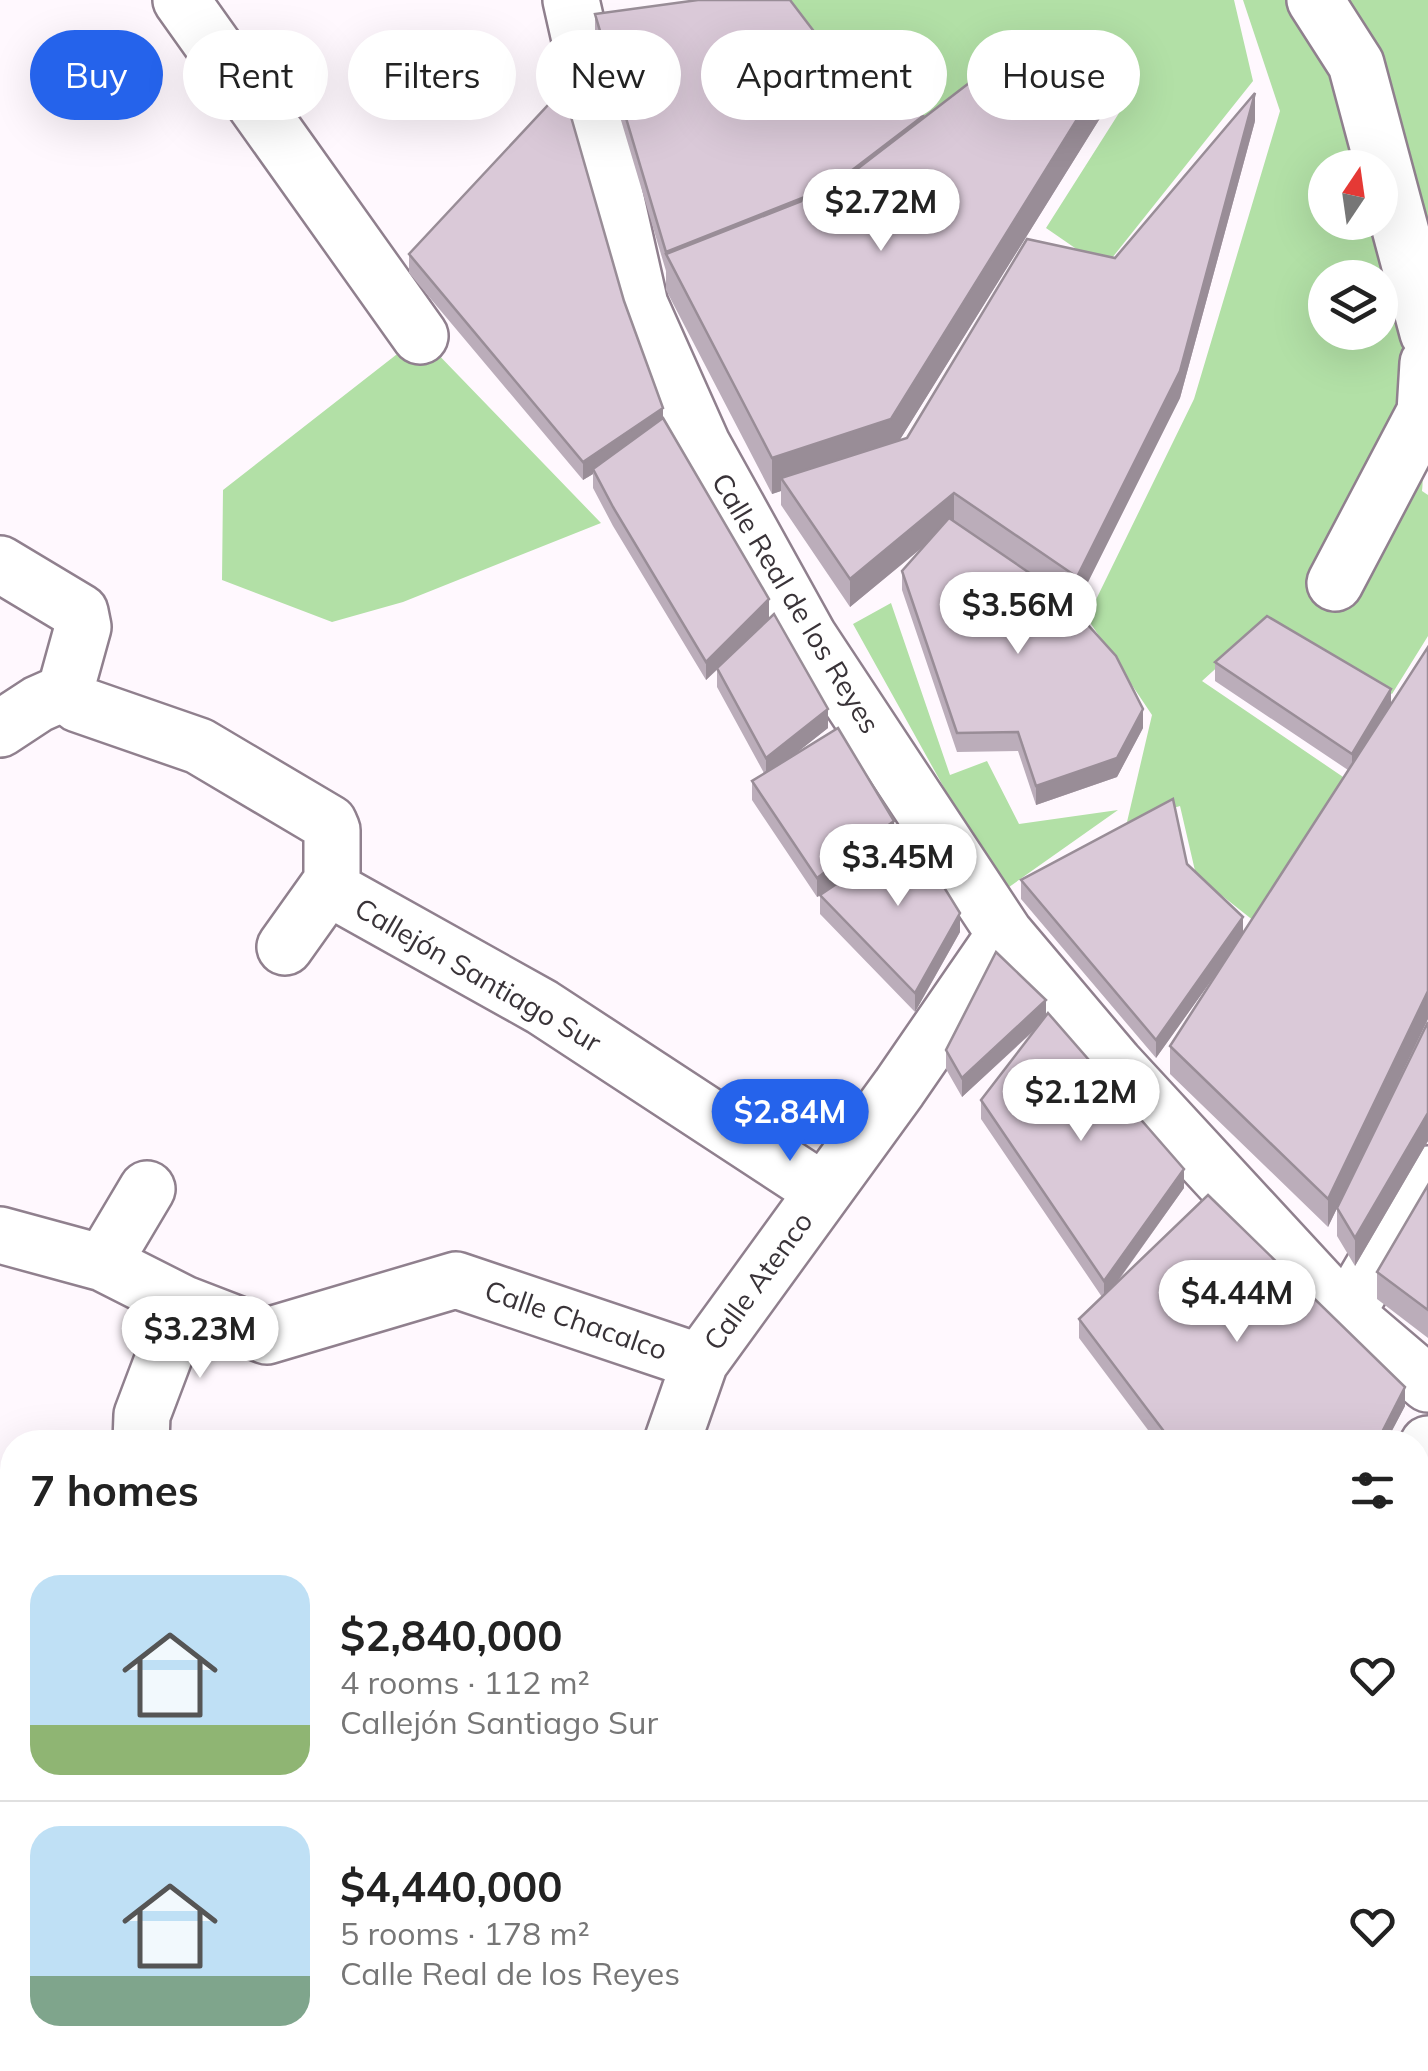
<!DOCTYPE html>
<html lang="en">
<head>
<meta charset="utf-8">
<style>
  :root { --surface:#fff; --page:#f6f6f6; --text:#222; --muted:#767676; --line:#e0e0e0; --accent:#2563eb }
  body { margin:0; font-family:Mulish,sans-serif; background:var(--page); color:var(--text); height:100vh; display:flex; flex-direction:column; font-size:38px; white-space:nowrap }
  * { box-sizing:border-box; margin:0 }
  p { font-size:32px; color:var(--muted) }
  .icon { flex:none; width:55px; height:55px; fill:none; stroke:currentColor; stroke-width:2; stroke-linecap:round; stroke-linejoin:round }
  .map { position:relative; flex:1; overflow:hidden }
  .details { position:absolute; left:0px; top:1430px; width:1430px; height:642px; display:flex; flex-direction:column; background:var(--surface); border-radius:40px 40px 0 0; box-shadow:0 10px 40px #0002 }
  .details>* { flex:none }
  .hud { position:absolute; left:30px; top:30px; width:1370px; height:90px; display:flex; gap:20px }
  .needle { width:65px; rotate:13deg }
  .buttons { position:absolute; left:1308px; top:150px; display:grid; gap:20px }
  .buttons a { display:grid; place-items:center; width:90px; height:90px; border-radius:50%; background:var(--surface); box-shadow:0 10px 40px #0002; font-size:50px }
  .price { position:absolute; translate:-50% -85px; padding:0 22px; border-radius:35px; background:#fff; color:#222; font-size:32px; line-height:65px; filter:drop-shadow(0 2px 5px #0008) }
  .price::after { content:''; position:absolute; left:50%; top:60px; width:30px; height:22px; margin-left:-15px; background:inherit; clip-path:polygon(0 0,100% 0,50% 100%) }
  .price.on { background:var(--accent); color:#fff }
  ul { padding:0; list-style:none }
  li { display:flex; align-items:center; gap:30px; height:250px; padding:0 30px }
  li+li { border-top:2px solid var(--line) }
  li span { display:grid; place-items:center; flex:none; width:280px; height:200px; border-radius:30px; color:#555 }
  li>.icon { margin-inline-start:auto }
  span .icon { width:120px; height:120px; fill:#fffc; stroke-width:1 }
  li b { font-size:42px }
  h2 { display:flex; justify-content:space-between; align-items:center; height:120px; padding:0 30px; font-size:42px }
  .chip { padding:0 35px; border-radius:45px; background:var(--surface); box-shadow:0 10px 40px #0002; font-size:35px; line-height:90px }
  .chip.on { background:var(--accent); color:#fff }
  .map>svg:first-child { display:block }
</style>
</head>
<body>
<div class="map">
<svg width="1428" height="2071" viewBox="0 0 1428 2071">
  <rect width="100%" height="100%" fill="#fff8fe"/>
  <path fill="#b2e0a6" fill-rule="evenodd" d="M773,0h461l19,81 -149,187 -58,-40 73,-115 -74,-59 -105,69 -82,-38z
    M1243,0h58l70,167 -46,1v54h55c13,56 48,224 42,269l6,4v141l-36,58 -127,-70 -63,57 147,100 -90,144 -63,-50 -16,-69 -53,16 25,-107 -65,-97 107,-219 86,-288zM1325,278h55v54h-55z
    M1330,0h98v286z
    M410,344l19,1 172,178 -198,79 -71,20 -110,-42 1,-90z
    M891,603l59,172 37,-14 32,63 99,-14 -116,82 -149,-268z"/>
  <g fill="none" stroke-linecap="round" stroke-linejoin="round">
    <g stroke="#90808e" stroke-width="60">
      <path id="minor" d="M181,0l239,336
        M571,0l69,305 62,139 107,193 196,297 110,130 231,250 82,70
        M1315,0l41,64 72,269
        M0,564l80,48 3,15 -18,65 13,12 121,42 130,77 3,7v51l6,12 204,114 281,184
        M1335,583l90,-171 3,-49
        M0,729l38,-25 27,-12
        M285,947l47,-66
        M0,1235l103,28 81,41 83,32 189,-56 244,82
        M103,1263l44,-74
        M1346,1314l82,-140
        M141,1442l1,-27 42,-111
        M672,1442l28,-80 199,-274 106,-154
        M1418,1466l10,-22
        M1418,1814l10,9
        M0,2027l12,-22
        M26,2060l14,11
        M303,2071l4,-11
        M1116,2071l5,-11"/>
    </g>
    <use href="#minor" stroke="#fff" stroke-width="55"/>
  </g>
  <path fill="#bbadba" d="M595,14l259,70 69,34 184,-11 -208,334 8,-3 208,-180 140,-137 -75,277 -103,206 -123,-83 189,207 -26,49 -81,28 -18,-54 -61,1 -55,-162v-19l21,-24 -73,60 -69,-102v-14l-9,3 -106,-204v-19l-71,-238z
    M409,254l215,47 39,117 165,310 -33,26 99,86 -66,49 132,43 -45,80 -95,-98v-18l-3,1 -65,-97v-19l12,-8 -47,-86v-17l-11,10 -93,-154 -20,-38v-14l-10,6 -174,-207z
    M1428,647v372l-100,208 -158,-153v-28l53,-82 -67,94 -135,-159v-19l166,-16 56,69 105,-163 -133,-89v-19l176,42z
    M1046,1016l138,172 -68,96 289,122 -19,36h-229l-78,-104v-19l23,-22 -121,-178v-19l57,-73 -76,70 -16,-28v-19z
    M1428,1022v119l-73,125 -18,-30v-28z
    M1428,1185v153l-51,-39v-27z"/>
  <path fill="#998d97" d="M1107,71v36l-216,347 -110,24v13l-9,3v-36z
    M1255,93v28l-75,277 -103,206v-27z
    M923,116v19l-93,71 -164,48v17v-19z
    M663,408v19l-70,42v5l-10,6v-18z
    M954,493v28l-104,86v-28z
    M769,599v19l-63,62v-18z
    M1391,689v19l-39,65v-19z
    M828,709v19l-62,49v-19z
    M1143,709v19l-26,49 -81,28v-19z
    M894,821v19l-77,57v-19z
    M960,913v19l-45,80v-19z
    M1243,917v19l-87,122v-18z
    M1428,991v28l-100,208v-28z
    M1046,1000v19l-84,78v-19z
    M1428,1113v28l-73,125v-28z
    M1184,1169v19l-80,112v-19z
    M1405,1387v19l-19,36h-9z"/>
  <path fill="#dac9d8" stroke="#998d97" stroke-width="2.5" d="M698,0h92l64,84 69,32 -93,71 -164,65 -71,-238z
    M1034,33l73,38 -216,348 -119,39 -106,-204 164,-64z
    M563,89l61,212 39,107 -80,54 -174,-208z
    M1255,93l-75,278 -103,206 -123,-84 -104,86 -69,-101 126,-40 120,-199 88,19z
    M663,418l106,181 -63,63 -93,-155 -20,-38z
    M949,518l110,75 57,63 27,53 -26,49 -81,28 -18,-54 -61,1 -55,-162z
    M774,614l54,95 -62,49 -49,-90z
    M1267,616l124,73 -39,65 -137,-92z
    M1428,647v344l-100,208 -158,-153z
    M838,728l56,93 -77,57 -65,-97z
    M1173,799l14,65 56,53 -87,123 -135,-160z
    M911,834l49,79 -45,80 -95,-98z
    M996,952l50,48 -84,78 -16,-28z
    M1048,1013l136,156 -80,112 -123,-181z
    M1428,1022v91l-73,125 -18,-30z
    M1428,1185v125l-51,-38z
    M1208,1195l197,192 -28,55h-205l-93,-123z
    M1142,2060h39l5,7v4h-49z"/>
  <g text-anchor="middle" stroke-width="10" stroke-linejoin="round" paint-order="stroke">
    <g font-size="28" fill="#393338" stroke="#fff">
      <text transform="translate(796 603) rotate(59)" y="10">Calle Real de los Reyes</text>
      <text transform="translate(478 975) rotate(30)" y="10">Callejón Santiago Sur</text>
      <text transform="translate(758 1281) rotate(-54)" y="10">Calle Atenco</text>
      <text transform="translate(576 1320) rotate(19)" y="10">Calle Chacalco</text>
    </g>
  </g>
</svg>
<div class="buttons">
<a><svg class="needle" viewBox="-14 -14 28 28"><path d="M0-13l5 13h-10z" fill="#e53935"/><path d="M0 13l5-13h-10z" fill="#767676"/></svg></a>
<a><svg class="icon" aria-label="layers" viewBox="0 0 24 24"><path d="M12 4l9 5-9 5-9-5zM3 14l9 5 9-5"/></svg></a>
</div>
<b class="price" style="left:881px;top:254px">$2.72M</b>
<b class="price" style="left:1018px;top:657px">$3.56M</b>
<b class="price" style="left:898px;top:909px">$3.45M</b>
<b class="price" style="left:1081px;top:1144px">$2.12M</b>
<b class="price on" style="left:790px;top:1164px">$2.84M</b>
<b class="price" style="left:1237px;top:1345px">$4.44M</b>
<b class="price" style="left:200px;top:1381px">$3.23M</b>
<div class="hud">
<a class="chip on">Buy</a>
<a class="chip">Rent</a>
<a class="chip">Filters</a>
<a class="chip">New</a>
<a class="chip">Apartment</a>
<a class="chip">House</a>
</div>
<section class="details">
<h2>7 homes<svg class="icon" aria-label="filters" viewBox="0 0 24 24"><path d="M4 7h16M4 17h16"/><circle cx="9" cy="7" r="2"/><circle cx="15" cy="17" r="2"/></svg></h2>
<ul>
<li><span style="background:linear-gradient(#bfe0f5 75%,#8fb573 0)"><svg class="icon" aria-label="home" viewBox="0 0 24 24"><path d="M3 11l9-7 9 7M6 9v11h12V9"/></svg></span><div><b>$2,840,000</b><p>4 rooms · 112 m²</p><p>Callejón Santiago Sur</p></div><svg class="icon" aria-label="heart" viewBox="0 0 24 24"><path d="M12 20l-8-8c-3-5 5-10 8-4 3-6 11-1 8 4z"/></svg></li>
<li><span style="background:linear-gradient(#bfe0f5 75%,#7fa58c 0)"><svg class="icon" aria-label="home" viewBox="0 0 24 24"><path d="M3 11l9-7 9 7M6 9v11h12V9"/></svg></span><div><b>$4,440,000</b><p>5 rooms · 178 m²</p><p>Calle Real de los Reyes</p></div><svg class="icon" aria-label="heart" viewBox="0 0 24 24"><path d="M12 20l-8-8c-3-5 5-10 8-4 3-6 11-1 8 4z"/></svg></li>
</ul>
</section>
</div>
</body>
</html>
